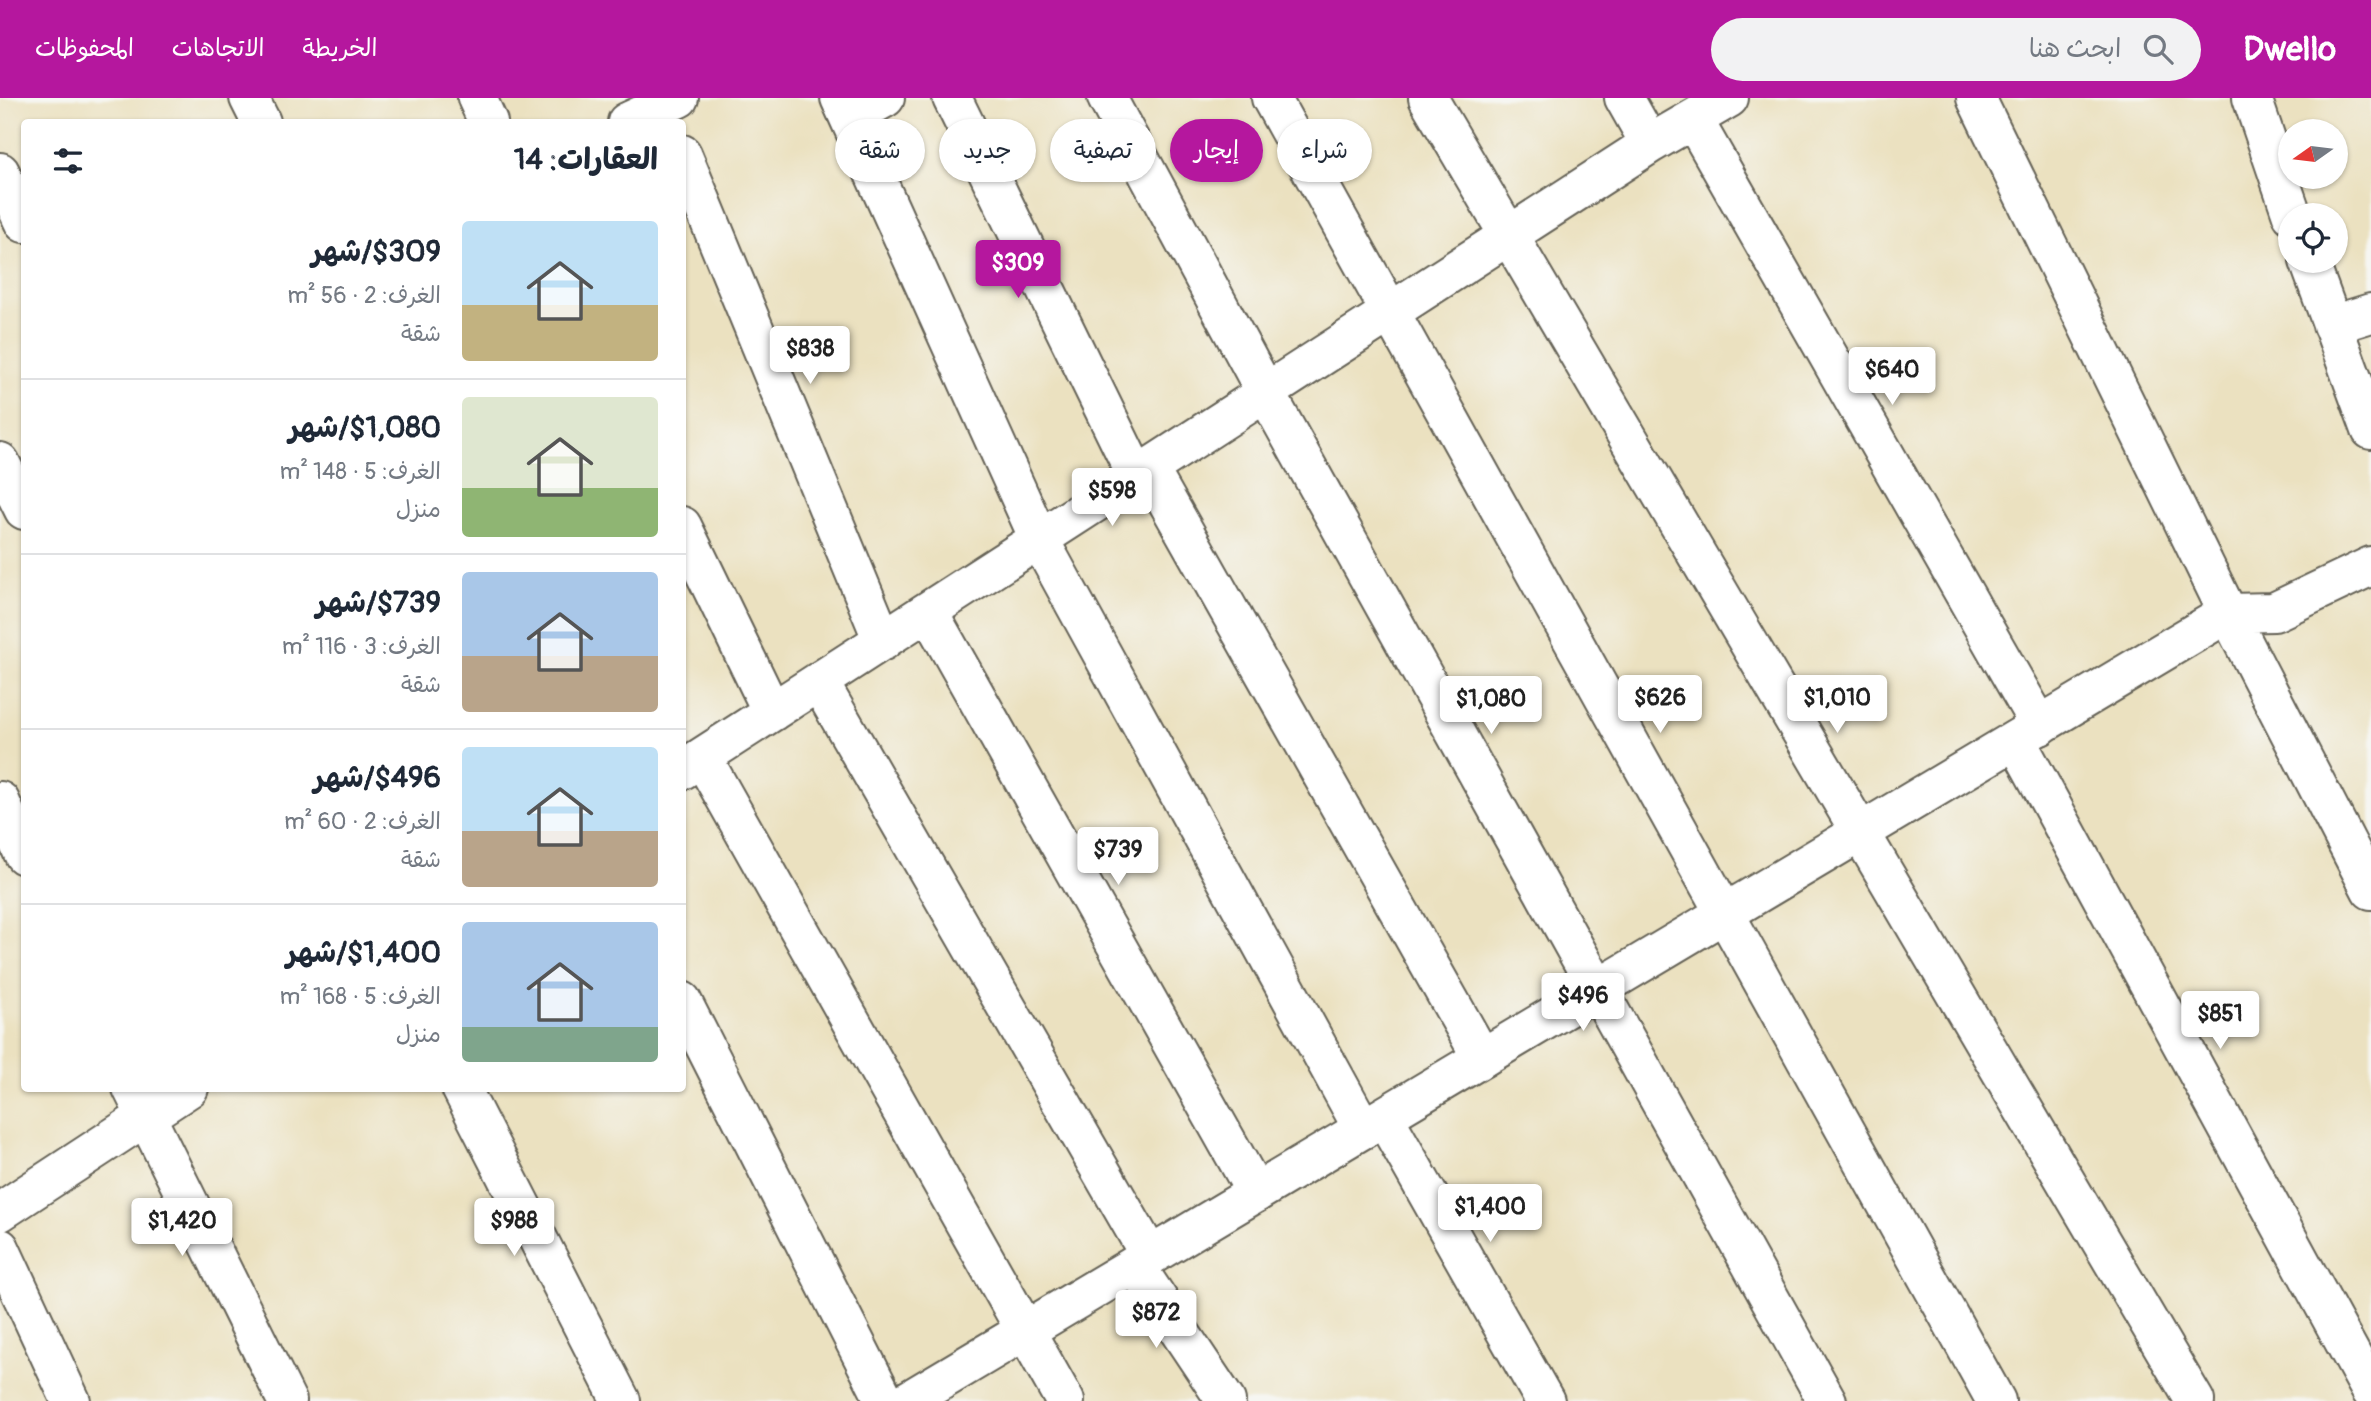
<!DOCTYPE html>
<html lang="ar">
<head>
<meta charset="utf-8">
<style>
  :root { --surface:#fff; --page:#f2f2f3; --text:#1f2937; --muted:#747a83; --line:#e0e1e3; --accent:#b5179e }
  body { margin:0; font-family:Pangolin,"Playpen Sans Arabic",sans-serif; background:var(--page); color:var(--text); direction:rtl; height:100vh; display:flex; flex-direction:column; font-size:26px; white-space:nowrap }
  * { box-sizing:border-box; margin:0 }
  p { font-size:23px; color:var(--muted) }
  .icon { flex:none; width:38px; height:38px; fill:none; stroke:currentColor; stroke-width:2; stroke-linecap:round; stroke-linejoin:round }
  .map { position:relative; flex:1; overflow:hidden; direction:ltr }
  .side { position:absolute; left:21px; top:21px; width:665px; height:973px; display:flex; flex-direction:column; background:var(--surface); border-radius:7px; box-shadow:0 2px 5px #0004; direction:rtl }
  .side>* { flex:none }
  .top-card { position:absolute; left:707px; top:21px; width:665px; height:63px; direction:rtl; display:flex; gap:14px }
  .needle { width:46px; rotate:256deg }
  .controls { position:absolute; left:2278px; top:21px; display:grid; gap:14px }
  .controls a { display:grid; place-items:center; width:70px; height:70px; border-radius:50%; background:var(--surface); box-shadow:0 2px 5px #0004; font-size:35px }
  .price { position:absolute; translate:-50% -60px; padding:0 16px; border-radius:7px; background:#fff; color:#222; font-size:23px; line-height:46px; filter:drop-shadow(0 2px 4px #0008) }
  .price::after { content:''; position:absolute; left:50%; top:42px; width:21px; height:16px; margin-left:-10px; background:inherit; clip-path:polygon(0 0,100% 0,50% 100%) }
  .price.selected { background:var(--accent); color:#fff }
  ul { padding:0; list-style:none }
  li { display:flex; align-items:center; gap:21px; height:175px; padding:0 28px }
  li+li { border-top:2px solid var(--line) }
  li span { display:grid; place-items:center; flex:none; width:196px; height:140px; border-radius:7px; color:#555 }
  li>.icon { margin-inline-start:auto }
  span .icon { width:84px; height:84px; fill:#fffc; stroke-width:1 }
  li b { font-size:30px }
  h2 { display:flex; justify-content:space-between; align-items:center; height:84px; padding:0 28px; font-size:30px }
  .pill { padding:0 24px; border-radius:32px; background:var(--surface); box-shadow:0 2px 5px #0004; font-size:24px; line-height:63px }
  .pill.selected { background:var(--accent); color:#fff }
  header { display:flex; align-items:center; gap:42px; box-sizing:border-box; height:98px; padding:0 35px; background:var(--accent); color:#fff }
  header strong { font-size:33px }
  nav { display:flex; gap:38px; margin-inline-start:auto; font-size:24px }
  .search { width:490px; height:63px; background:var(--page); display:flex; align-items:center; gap:18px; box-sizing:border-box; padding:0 24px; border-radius:38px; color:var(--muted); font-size:26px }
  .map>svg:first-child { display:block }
</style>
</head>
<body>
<header>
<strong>Dwello</strong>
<div class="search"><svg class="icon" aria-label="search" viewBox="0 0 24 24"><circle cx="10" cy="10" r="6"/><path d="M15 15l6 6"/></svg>ابحث هنا</div>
<nav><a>الخريطة</a><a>الاتجاهات</a><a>المحفوظات</a></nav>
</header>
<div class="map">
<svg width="2371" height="1303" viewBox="0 0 2371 1303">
  <rect width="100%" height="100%" fill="#f6f6f2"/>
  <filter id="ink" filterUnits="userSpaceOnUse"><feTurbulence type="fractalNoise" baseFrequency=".0143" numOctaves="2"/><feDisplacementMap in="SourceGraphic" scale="14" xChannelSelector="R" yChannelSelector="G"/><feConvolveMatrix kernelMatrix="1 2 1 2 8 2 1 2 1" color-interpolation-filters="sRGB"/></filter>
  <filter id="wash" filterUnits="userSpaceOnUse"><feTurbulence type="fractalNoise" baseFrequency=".00686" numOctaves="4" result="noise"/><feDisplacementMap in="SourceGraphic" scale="28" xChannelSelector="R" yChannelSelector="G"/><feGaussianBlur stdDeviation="1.57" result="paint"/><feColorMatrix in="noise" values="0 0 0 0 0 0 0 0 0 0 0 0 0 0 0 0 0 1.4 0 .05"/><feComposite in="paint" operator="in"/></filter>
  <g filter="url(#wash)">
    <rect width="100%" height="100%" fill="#ebe1c0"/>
  </g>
  <g filter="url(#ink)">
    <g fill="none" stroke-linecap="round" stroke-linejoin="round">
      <g stroke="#646155" stroke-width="42">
        <path id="street" d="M249,0l12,24
          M477,0l11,24
          M840,0l199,441 324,590
          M952,0l185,379
          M1107,0l159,295 561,1008
          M1271,0l725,1303
          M1428,0l767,1303
          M1624,0l26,46
          M2252,0l40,117
          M849,20l36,-20
          M1693,21l347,607
          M627,24l52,-24
          M682,56l201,487
          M0,74l24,51
          M2309,163l62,169
          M2332,227l39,-12
          M0,364l24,48
          M1149,371l333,589
          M682,428l90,186
          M2371,468l-97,46 -46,1 143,277
          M928,513l328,582
          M819,584l331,574
          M2016,642l355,651
          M702,659l363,644
          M682,672l968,-626 79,-46
          M0,703l24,54
          M682,903l203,400
          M132,990l155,313
          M461,990l160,313
          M1384,1019l161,284
          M0,1114l189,-124
          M0,1150l71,153
          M1135,1167l91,136"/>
      </g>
      <g stroke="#646155" stroke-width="42">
        <path id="secondary" d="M907,1303l1321,-788 -252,-515"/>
      </g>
      <use href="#street" stroke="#fff" stroke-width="38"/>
      <use href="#secondary" stroke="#fff" stroke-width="38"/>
    </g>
  </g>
</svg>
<div class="controls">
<a><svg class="needle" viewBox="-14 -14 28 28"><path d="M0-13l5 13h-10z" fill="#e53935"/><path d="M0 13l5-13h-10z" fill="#747a83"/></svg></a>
<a><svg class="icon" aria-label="locate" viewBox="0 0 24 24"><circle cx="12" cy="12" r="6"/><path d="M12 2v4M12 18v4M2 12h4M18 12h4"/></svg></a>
</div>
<b class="price selected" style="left:1018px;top:202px">$309</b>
<b class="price" style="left:810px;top:288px">$838</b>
<b class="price" style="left:1892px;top:309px">$640</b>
<b class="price" style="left:1112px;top:430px">$598</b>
<b class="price" style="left:1660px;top:637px">$626</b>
<b class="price" style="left:1837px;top:637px">$1,010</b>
<b class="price" style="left:1491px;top:638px">$1,080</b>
<b class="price" style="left:1118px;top:789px">$739</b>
<b class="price" style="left:1583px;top:935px">$496</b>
<b class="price" style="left:2220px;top:953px">$851</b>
<b class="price" style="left:1490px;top:1146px">$1,400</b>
<b class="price" style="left:182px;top:1160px">$1,420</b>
<b class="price" style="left:514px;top:1160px">$988</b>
<b class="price" style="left:1156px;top:1252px">$872</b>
<div class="top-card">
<a class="pill">شراء</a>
<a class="pill selected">إيجار</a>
<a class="pill">تصفية</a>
<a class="pill">جديد</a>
<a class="pill">شقة</a>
</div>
<section class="side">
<h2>العقارات: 14<svg class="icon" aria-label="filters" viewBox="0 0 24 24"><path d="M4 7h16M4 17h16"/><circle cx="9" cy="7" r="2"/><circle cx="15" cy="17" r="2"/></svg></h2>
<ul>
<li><span style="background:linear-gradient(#bfe0f5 60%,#c2b280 0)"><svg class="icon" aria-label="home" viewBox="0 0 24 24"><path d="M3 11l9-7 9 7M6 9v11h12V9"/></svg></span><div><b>$309/شهر</b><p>الغرف: 2 · 56 m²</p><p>شقة</p></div></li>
<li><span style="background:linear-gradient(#dfe7d0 65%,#8fb573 0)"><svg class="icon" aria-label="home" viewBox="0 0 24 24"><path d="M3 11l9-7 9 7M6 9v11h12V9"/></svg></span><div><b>$1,080/شهر</b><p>الغرف: 5 · 148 m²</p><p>منزل</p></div></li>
<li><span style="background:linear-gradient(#a9c7e8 60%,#b9a48a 0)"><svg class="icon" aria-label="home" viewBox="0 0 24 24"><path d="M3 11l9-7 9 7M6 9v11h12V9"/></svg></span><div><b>$739/شهر</b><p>الغرف: 3 · 116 m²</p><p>شقة</p></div></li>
<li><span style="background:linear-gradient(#bfe0f5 60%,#b9a48a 0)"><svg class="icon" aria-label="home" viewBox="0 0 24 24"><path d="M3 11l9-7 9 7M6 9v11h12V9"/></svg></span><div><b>$496/شهر</b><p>الغرف: 2 · 60 m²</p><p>شقة</p></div></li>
<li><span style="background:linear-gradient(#a9c7e8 75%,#7fa58c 0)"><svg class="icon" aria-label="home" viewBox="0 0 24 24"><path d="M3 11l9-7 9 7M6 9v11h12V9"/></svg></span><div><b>$1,400/شهر</b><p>الغرف: 5 · 168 m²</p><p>منزل</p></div></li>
</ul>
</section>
</div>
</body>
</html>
